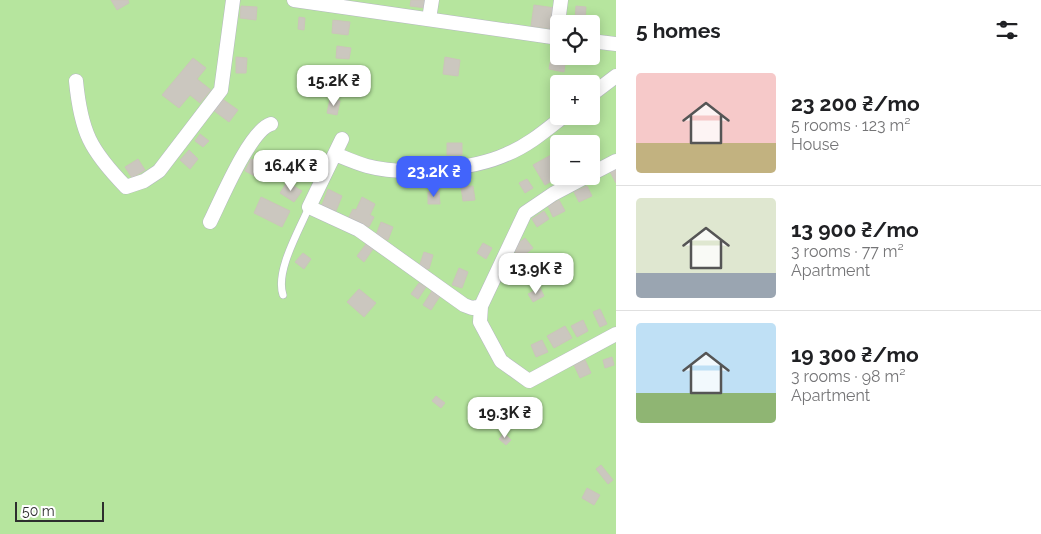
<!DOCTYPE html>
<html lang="en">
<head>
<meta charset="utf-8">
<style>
  :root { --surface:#fff; --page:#f6f6f6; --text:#202124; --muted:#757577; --line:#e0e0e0; --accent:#4264fb }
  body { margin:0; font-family:Raleway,sans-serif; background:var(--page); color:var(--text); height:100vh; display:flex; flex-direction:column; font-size:19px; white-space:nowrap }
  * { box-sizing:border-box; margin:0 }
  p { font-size:16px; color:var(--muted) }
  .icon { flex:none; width:28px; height:28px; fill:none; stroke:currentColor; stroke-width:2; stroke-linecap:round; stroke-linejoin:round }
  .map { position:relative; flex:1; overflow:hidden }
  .sheet { display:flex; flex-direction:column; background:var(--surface); width:425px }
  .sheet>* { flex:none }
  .buttons { position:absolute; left:550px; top:15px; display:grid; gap:10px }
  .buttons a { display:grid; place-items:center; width:50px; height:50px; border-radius:5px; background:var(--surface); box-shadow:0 2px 12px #0003; font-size:25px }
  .scale { position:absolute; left:15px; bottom:12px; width:89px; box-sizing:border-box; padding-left:5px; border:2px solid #2e2e2e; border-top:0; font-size:14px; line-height:18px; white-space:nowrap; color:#2e2e2e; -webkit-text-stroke:4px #fff; paint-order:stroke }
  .price { position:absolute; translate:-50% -42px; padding:0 11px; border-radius:10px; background:#fff; color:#222; font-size:16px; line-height:32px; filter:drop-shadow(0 1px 2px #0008) }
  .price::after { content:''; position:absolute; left:50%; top:30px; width:15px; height:11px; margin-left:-8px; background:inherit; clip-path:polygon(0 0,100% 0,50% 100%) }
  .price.active { background:var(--accent); color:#fff }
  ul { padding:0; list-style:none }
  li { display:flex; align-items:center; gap:15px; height:125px; padding:0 20px }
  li+li { border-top:1px solid var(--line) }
  li span { display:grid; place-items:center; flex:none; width:140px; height:100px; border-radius:5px; color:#555 }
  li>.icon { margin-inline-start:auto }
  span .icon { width:60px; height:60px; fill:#fffc; stroke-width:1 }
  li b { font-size:21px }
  h2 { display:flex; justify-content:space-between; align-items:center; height:60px; padding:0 20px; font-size:21px }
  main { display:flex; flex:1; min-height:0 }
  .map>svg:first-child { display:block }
</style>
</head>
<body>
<main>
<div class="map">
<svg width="616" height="534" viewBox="0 0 616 534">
  <rect width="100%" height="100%" fill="#efe9e1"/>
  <path fill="#b6e59e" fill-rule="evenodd" d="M0,0h616v534h-616zM559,24h32v32h-32zM559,84h32v32h-32zM559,144h32v32h-32z"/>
  <path fill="#cbc7bf" stroke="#cbc5ba" d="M111,0h17l1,3 -12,7z
    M411,0h16l-1,8 -16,-2z
    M534,5l21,3 -2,21 -22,-3z
    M241,6l16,1 -1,13 -16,-2z
    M576,6l10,1 -1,14 -10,-1z
    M299,17l6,1 -1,12 -6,-1z
    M333,20l17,2 -2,13 -16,-2z
    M337,46l14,2 -2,11 -13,-1z
    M552,53l7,1v2h7l-2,16 -15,-3z
    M236,57l11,1 -1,15h-10z
    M445,57l15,3 -2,16 -15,-2z
    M193,58l13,10 -9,11 14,11 -11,13 -10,-8 -11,13 -17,-13z
    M332,74l14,1 -1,14h-13z
    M221,98l17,12 -9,12 -16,-12z
    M330,99l10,2 -3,14 -10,-2z
    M200,134l9,7 -6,6 -8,-6z
    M447,143h15v12h-15z
    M189,150l9,9 -8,10 -10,-9z
    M298,150l18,10 -7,15 -18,-9z
    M551,155l8,13 1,8 -15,9 -12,-20z
    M138,159l7,11 -13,8 -7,-11z
    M251,159l10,5 -6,12 -10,-5z
    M616,166v17l-7,-13z
    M527,179l6,9 -8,5 -6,-10z
    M287,182l15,9 -8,11 -14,-9z
    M473,186l2,14 -12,1 -2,-14z
    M587,186l5,10 -13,6 -5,-10z
    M328,189l14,7 -6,15 -14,-6z
    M439,191l1,13h-12v-12z
    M261,197l29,14 -8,16 -28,-14z
    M362,197l13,7 -5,11 4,2 -5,10 -20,-10 4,-8 3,1z
    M559,200l6,11 -12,6 -5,-11z
    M544,211l5,8 -12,8 -5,-8z
    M381,222l12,5 -5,13 -12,-5z
    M525,238l8,10 -13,10 -8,-10z
    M483,243l9,5 -6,11 -9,-6z
    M366,244l7,5 -9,13 -7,-6z
    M424,252l9,3 -4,14 -10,-2z
    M303,253l8,6 -7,10 -9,-7z
    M459,268l9,4 -6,16 -10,-3z
    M419,283l7,4 -8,12 -7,-5z
    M540,288l4,8 -11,6 -5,-8z
    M359,289l17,14 -12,14 -17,-15z
    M432,291l8,5 -9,14 -8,-5z
    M600,309l7,15 -7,3 -7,-15z
    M583,320l5,11 -11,6 -6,-11z
    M565,326l7,12 -18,10 -7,-12z
    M542,340l6,12 -12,5 -5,-12z
    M612,357l2,8 -9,3 -2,-8z
    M585,360l6,13 -11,5 -6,-13z
    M436,396l9,7 -4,5 -9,-7z
    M504,433l7,7 -5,5 -7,-6z
    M601,465l12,15 -5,4 -12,-15z
    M587,488l13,7 -6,10 -12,-7z"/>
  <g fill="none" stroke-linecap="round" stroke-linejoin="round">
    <g stroke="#b4b7c1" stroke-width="8">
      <path id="lane" d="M283,295c-8,-24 16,-64 26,-88"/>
    </g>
    <g stroke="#b4b7c1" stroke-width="15">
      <path id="street" d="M294,0l265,38
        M429,19l3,-19
        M556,38l5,-38
        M591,41l25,3
        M76,81c5,51 14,69 50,106l18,-6 15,-10 62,-81 12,-90
        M591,95l25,-19
        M342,139l-33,68 50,23 105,75 8,3 9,-2 44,-93 28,-19 34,-18
        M335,154c10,4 21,9 32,12 37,10 105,4 140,-12 22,-9 39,-24 57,-38
        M591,174l25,-13
        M210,222c11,-22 40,-92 61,-98
        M481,306l-1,16 21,39 28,20 87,-47"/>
    </g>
    <use href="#lane" stroke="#fff" stroke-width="7"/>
    <use href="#street" stroke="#fff" stroke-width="14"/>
  </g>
</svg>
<div class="buttons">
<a><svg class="icon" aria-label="locate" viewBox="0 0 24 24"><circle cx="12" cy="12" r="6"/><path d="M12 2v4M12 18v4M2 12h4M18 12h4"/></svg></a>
<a>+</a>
<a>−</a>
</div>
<div class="scale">50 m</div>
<b class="price" style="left:334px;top:107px">15.2K ₴</b>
<b class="price" style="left:291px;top:192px">16.4K ₴</b>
<b class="price active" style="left:434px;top:198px">23.2K ₴</b>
<b class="price" style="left:536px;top:295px">13.9K ₴</b>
<b class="price" style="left:505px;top:439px">19.3K ₴</b>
</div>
<section class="sheet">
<h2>5 homes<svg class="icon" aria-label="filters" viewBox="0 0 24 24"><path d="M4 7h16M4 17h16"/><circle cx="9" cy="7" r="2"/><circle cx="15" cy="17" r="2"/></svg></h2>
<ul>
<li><span style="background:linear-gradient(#f6c9c9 70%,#c2b280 0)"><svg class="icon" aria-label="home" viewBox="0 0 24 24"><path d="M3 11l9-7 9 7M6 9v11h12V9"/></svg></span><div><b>23 200 ₴/mo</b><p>5 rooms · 123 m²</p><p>House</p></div></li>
<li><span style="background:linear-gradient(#dfe7d0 75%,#9aa5b1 0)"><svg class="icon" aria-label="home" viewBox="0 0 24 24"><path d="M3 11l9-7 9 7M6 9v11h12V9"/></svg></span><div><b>13 900 ₴/mo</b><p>3 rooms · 77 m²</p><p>Apartment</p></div></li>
<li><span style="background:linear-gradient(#bfe0f5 70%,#8fb573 0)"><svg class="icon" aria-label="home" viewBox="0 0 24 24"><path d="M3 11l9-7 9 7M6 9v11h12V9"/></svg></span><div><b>19 300 ₴/mo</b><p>3 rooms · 98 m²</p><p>Apartment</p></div></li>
</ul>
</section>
</main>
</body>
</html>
